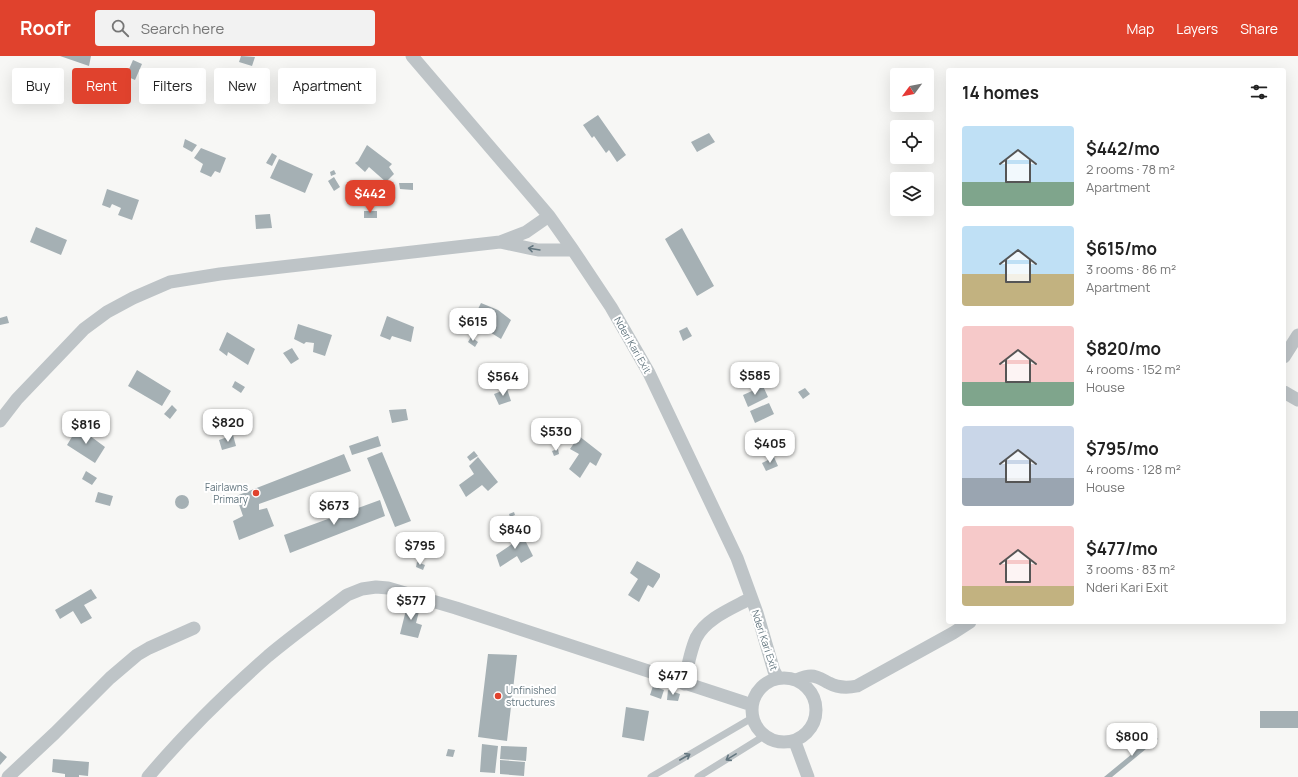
<!DOCTYPE html>
<html lang="en">
<head>
<meta charset="utf-8">
<style>
  :root { --surface:#fff; --page:#f2f2f2; --text:#222; --muted:#767676; --accent:#e0422d }
  body { margin:0; font-family:Manrope,sans-serif; background:var(--page); color:var(--text); height:100vh; display:flex; flex-direction:column; font-size:15px; white-space:nowrap }
  * { box-sizing:border-box; margin:0 }
  p { font-size:13px; color:var(--muted) }
  .icon { flex:none; width:22px; height:22px; fill:none; stroke:currentColor; stroke-width:2; stroke-linecap:round; stroke-linejoin:round }
  .map { position:relative; flex:1; overflow:hidden }
  .panel { position:absolute; left:946px; top:12px; width:340px; height:556px; display:flex; flex-direction:column; background:var(--surface); border-radius:4px; box-shadow:0 4px 16px #0002 }
  .panel>* { flex:none }
  .top-card { position:absolute; left:12px; top:12px; width:380px; height:36px; display:flex; gap:8px }
  .needle { width:26px; rotate:238deg }
  .buttons { position:absolute; left:890px; top:12px; display:grid; gap:8px }
  .buttons a { display:grid; place-items:center; width:44px; height:44px; border-radius:4px; background:var(--surface); box-shadow:0 4px 16px #0002; font-size:20px }
  .price { position:absolute; translate:-50% -34px; padding:0 9px; border-radius:8px; background:#fff; color:#222; font-size:13px; line-height:26px; filter:drop-shadow(0 1px 2px #0008) }
  .price::after { content:''; position:absolute; left:50%; top:24px; width:12px; height:9px; margin-left:-6px; background:inherit; clip-path:polygon(0 0,100% 0,50% 100%) }
  .price.active { background:var(--accent); color:#fff }
  ul { padding:0; list-style:none }
  li { display:flex; align-items:center; gap:12px; height:100px; padding:0 16px }
  li span { display:grid; place-items:center; flex:none; width:112px; height:80px; border-radius:4px; color:#555 }
  li>.icon { margin-inline-start:auto }
  span .icon { width:48px; height:48px; fill:#fffc; stroke-width:1 }
  li b { font-size:17px }
  h2 { display:flex; justify-content:space-between; align-items:center; height:48px; padding:0 16px; font-size:17px }
  .chip { padding:0 14px; border-radius:4px; background:var(--surface); box-shadow:0 4px 16px #0002; font-size:14px; line-height:36px }
  .chip.active { background:var(--accent); color:#fff }
  header { display:flex; align-items:center; gap:24px; box-sizing:border-box; height:56px; padding:0 20px; background:var(--accent); color:#fff }
  header strong { font-size:19px }
  nav { display:flex; gap:22px; margin-inline-start:auto; font-size:14px }
  .search { width:280px; height:36px; background:var(--page); display:flex; align-items:center; gap:10px; box-sizing:border-box; padding:0 14px; border-radius:4px; color:var(--muted); font-size:15px }
  .map>svg:first-child { display:block }
</style>
</head>
<body>
<header>
<strong>Roofr</strong>
<div class="search"><svg class="icon" aria-label="search" viewBox="0 0 24 24"><circle cx="10" cy="10" r="6"/><path d="M15 15l6 6"/></svg>Search here</div>
<nav><a>Map</a><a>Layers</a><a>Share</a></nav>
</header>
<div class="map">
<svg width="1298" height="721" viewBox="0 0 1298 721">
  <rect width="100%" height="100%" fill="#f7f7f5"/>
  <path fill="#a5b0b4" d="M60,0h31l-2,10z
    M241,0l14,1 -3,9 -13,-4z
    M133,4l9,4 -7,16 -9,-4z
    M598,59l28,40 -9,7 -8,-12 -3,3 -12,-17 -2,2 -9,-13z
    M709,77l6,9 -18,10 -6,-10z
    M185,83l12,6 -5,7 -9,-5z
    M367,89l25,19 -3,3 5,7 -8,8 -17,-15 -4,5 -10,-9 3,-2z
    M201,92l25,10 -6,15 -5,-2 -4,6 -11,-5 3,-8 -9,-6z
    M272,97l5,3 -5,10 -6,-3z
    M279,103l34,15 -8,19 -35,-15z
    M334,114l2,4 -5,2 -1,-4z
    M334,121l6,10 -6,4 -6,-10z
    M399,127h14v7l-13,-1z
    M107,133l32,11 -7,20 -14,-5 3,-7 -9,-4 -2,4 -8,-3z
    M364,155h13v7h-13z
    M270,158l2,14 -16,1 -1,-14z
    M36,171l31,13 -6,15 -31,-13z
    M682,172l32,58 -17,10 -32,-57z
    M481,247l17,7 13,10 -10,19 -29,-18z
    M7,260l2,7 -9,2v-7z
    M387,260l27,11 -3,15 -19,-6 -2,4 -10,-4z
    M298,268l34,11 -7,21 -12,-4 1,-9 -8,-1 -2,2 -10,-5z
    M687,271l5,9 -9,5 -4,-10z
    M227,276l28,17 -7,16 -20,-13 -1,4 -8,-6z
    M471,281l7,5 -3,5 -7,-5z
    M292,292l7,11 -8,5 -8,-11z
    M137,314l34,21 -9,15 -34,-20z
    M235,325l10,6 -4,6 -9,-6z
    M763,330l5,11 -20,10 -5,-12z
    M805,332l5,6 -7,5 -5,-7z
    M507,333l4,12 -12,4 -5,-11z
    M769,347l5,11 -19,9 -5,-12z
    M172,349l5,5 -7,9 -6,-5z
    M406,353l2,11 -16,3 -3,-13z
    M78,371l27,20 -10,16 -28,-18z
    M233,379l3,11 -14,4 -3,-10z
    M378,380l3,10 -29,9 -3,-9z
    M579,380l23,18 -6,12 -6,-4 -10,16 -11,-9 10,-15 -9,-5z
    M558,393l1,5 -5,2 -2,-5z
    M474,395l4,5 -8,5 -3,-4z
    M382,396l29,69 -16,6 -28,-69z
    M344,398l7,17 -92,33v6l8,-2 7,18 -35,14 -6,-19 10,-5 -7,-20z
    M478,401l20,25 -10,9 -6,-6 -16,12 -7,-12 15,-11 -5,-8z
    M774,401l4,9 -12,5 -4,-8z
    M86,415l11,7 -5,7 -10,-6z
    M98,436l15,4 -3,10 -15,-4z
    M175 446a7 7 0 1 1 14 0a7 7 0 1 1-14 0Z
    M380,444l5,16 -95,37 -6,-18z
    M514,456l1,3 -5,2 -1,-3z
    M506,466l3,4 -6,5 -3,-4z
    M520,474l13,26 -12,7 -4,-7 -17,11 -4,-12 16,-11 -5,-8z
    M637,505l23,13v3l-7,11 -5,-3 -9,17 -11,-7 10,-16 -8,-6z
    M417,506l8,3 -2,5 -7,-3z
    M91,533l6,9 -13,7 8,13 -11,6 -8,-13 -13,8 -5,-9z
    M408,546l13,2 -5,19 6,2 -4,13 -18,-4z
    M488,598l29,1 -10,86 -29,-4z
    M653,630l11,4 -3,9 -11,-4z
    M668,634l12,4 -2,7 -11,-1z
    M626,651l23,4 -5,30 -22,-4z
    M1260,655h38v17h-38z
    M1155,679l3,4 -46,38h-8z
    M482,688l16,2 -3,27 -15,-1z
    M501,690l26,1 -1,14 -26,-2z
    M448,693l7,1 -2,7 -7,-1z
    M0,695l7,6 -7,8z
    M53,703l36,3 -1,14 -9,-1v2h-14v-3l-13,-2z
    M500,704l25,2 -1,14 -24,-2z"/>
  <g fill="none" stroke-linecap="round" stroke-linejoin="round">
    <path stroke="#bec4c7" stroke-width="7" d="M651,721l101,-59
      M698,721l66,-41"/>
    <path stroke="#bec4c7" stroke-width="13" d="M412,0l137,160 24,34 38,57 38,66 88,185 20,55 17,58 4,7
      M549,160l-23,16 -26,10 38,8h35
      M1284,301l14,-22
      M1284,336l14,8
      M0,365l17,-22 67,-70 23,-17 26,-14 37,-16 50,-8 280,-32
      M752 654a32 32 0 1 1 64 0a32 32 0 1 1-64 0Z
      M796,624c5,-2 10,-4 15,-4 7,0 12,4 18,7 9,5 18,5 28,3l96,-53 17,-11
      M684,628c3,-15 6,-32 12,-46 10,-20 37,-30 55,-40
      M795,686l13,35
      M8,721l47,-44 55,-55 27,-23 12,-7 45,-20
      M148,721c36,-43 77,-83 120,-121 25,-21 53,-41 79,-61l15,-6 14,-2 12,1 68,20 296,97"/>
  </g>
  <defs><path id="oneway-shaft" d="M-6 0H5M1.5-3L5.5 0L1.5 3" fill="none" stroke-width="1.6" stroke-linecap="round" stroke-linejoin="round"/></defs>
  <g stroke="#63767f">
    <use href="#oneway-shaft" transform="translate(534 193) rotate(-171)"/>
    <use href="#oneway-shaft" transform="translate(685 701) rotate(-30)"/>
    <use href="#oneway-shaft" transform="translate(731 701) rotate(149)"/>
  </g>
  <g fill="#e0422d" stroke="#fff" stroke-width="1.5">
    <circle cx="256" cy="437" r="4"/>
    <circle cx="498" cy="640" r="4"/>
  </g>
  <g text-anchor="middle" stroke-width="4" stroke-linejoin="round" paint-order="stroke">
    <g font-size="10" fill="#63767f" stroke="#fff">
      <text transform="translate(633 289) rotate(60)" y="4">Nderi Kari Exit</text>
      <text transform="translate(765 584) rotate(72)" y="4">Nderi Kari Exit</text>
    </g>
    <g font-size="10" fill="#63767f" stroke="#fff" text-anchor="end">
      <text x="248" y="435">Fairlawns<tspan x="248" dy="12">Primary</tspan></text>
      <text x="506" y="638" text-anchor="start">Unfinished<tspan x="506" dy="12">structures</tspan></text>
    </g>
  </g>
</svg>
<div class="buttons">
<a><svg class="needle" viewBox="-14 -14 28 28"><path d="M0-13l5 13h-10z" fill="#e53935"/><path d="M0 13l5-13h-10z" fill="#767676"/></svg></a>
<a><svg class="icon" aria-label="locate" viewBox="0 0 24 24"><circle cx="12" cy="12" r="6"/><path d="M12 2v4M12 18v4M2 12h4M18 12h4"/></svg></a>
<a><svg class="icon" aria-label="layers" viewBox="0 0 24 24"><path d="M12 4l9 5-9 5-9-5zM3 14l9 5 9-5"/></svg></a>
</div>
<b class="price active" style="left:370px;top:158px">$442</b>
<b class="price" style="left:473px;top:286px">$615</b>
<b class="price" style="left:755px;top:340px">$585</b>
<b class="price" style="left:503px;top:341px">$564</b>
<b class="price" style="left:228px;top:387px">$820</b>
<b class="price" style="left:86px;top:389px">$816</b>
<b class="price" style="left:556px;top:396px">$530</b>
<b class="price" style="left:770px;top:408px">$405</b>
<b class="price" style="left:334px;top:470px">$673</b>
<b class="price" style="left:515px;top:494px">$840</b>
<b class="price" style="left:420px;top:510px">$795</b>
<b class="price" style="left:411px;top:565px">$577</b>
<b class="price" style="left:673px;top:640px">$477</b>
<b class="price" style="left:1132px;top:701px">$800</b>
<div class="top-card">
<a class="chip">Buy</a>
<a class="chip active">Rent</a>
<a class="chip">Filters</a>
<a class="chip">New</a>
<a class="chip">Apartment</a>
</div>
<section class="panel">
<h2>14 homes<svg class="icon" aria-label="filters" viewBox="0 0 24 24"><path d="M4 7h16M4 17h16"/><circle cx="9" cy="7" r="2"/><circle cx="15" cy="17" r="2"/></svg></h2>
<ul>
<li><span style="background:linear-gradient(#bfe0f5 70%,#7fa58c 0)"><svg class="icon" aria-label="home" viewBox="0 0 24 24"><path d="M3 11l9-7 9 7M6 9v11h12V9"/></svg></span><div><b>$442/mo</b><p>2 rooms · 78 m²</p><p>Apartment</p></div></li>
<li><span style="background:linear-gradient(#bfe0f5 60%,#c2b280 0)"><svg class="icon" aria-label="home" viewBox="0 0 24 24"><path d="M3 11l9-7 9 7M6 9v11h12V9"/></svg></span><div><b>$615/mo</b><p>3 rooms · 86 m²</p><p>Apartment</p></div></li>
<li><span style="background:linear-gradient(#f6c9c9 70%,#7fa58c 0)"><svg class="icon" aria-label="home" viewBox="0 0 24 24"><path d="M3 11l9-7 9 7M6 9v11h12V9"/></svg></span><div><b>$820/mo</b><p>4 rooms · 152 m²</p><p>House</p></div></li>
<li><span style="background:linear-gradient(#c9d6e8 65%,#9aa5b1 0)"><svg class="icon" aria-label="home" viewBox="0 0 24 24"><path d="M3 11l9-7 9 7M6 9v11h12V9"/></svg></span><div><b>$795/mo</b><p>4 rooms · 128 m²</p><p>House</p></div></li>
<li><span style="background:linear-gradient(#f6c9c9 75%,#c2b280 0)"><svg class="icon" aria-label="home" viewBox="0 0 24 24"><path d="M3 11l9-7 9 7M6 9v11h12V9"/></svg></span><div><b>$477/mo</b><p>3 rooms · 83 m²</p><p>Nderi Kari Exit</p></div></li>
</ul>
</section>
</div>
</body>
</html>
